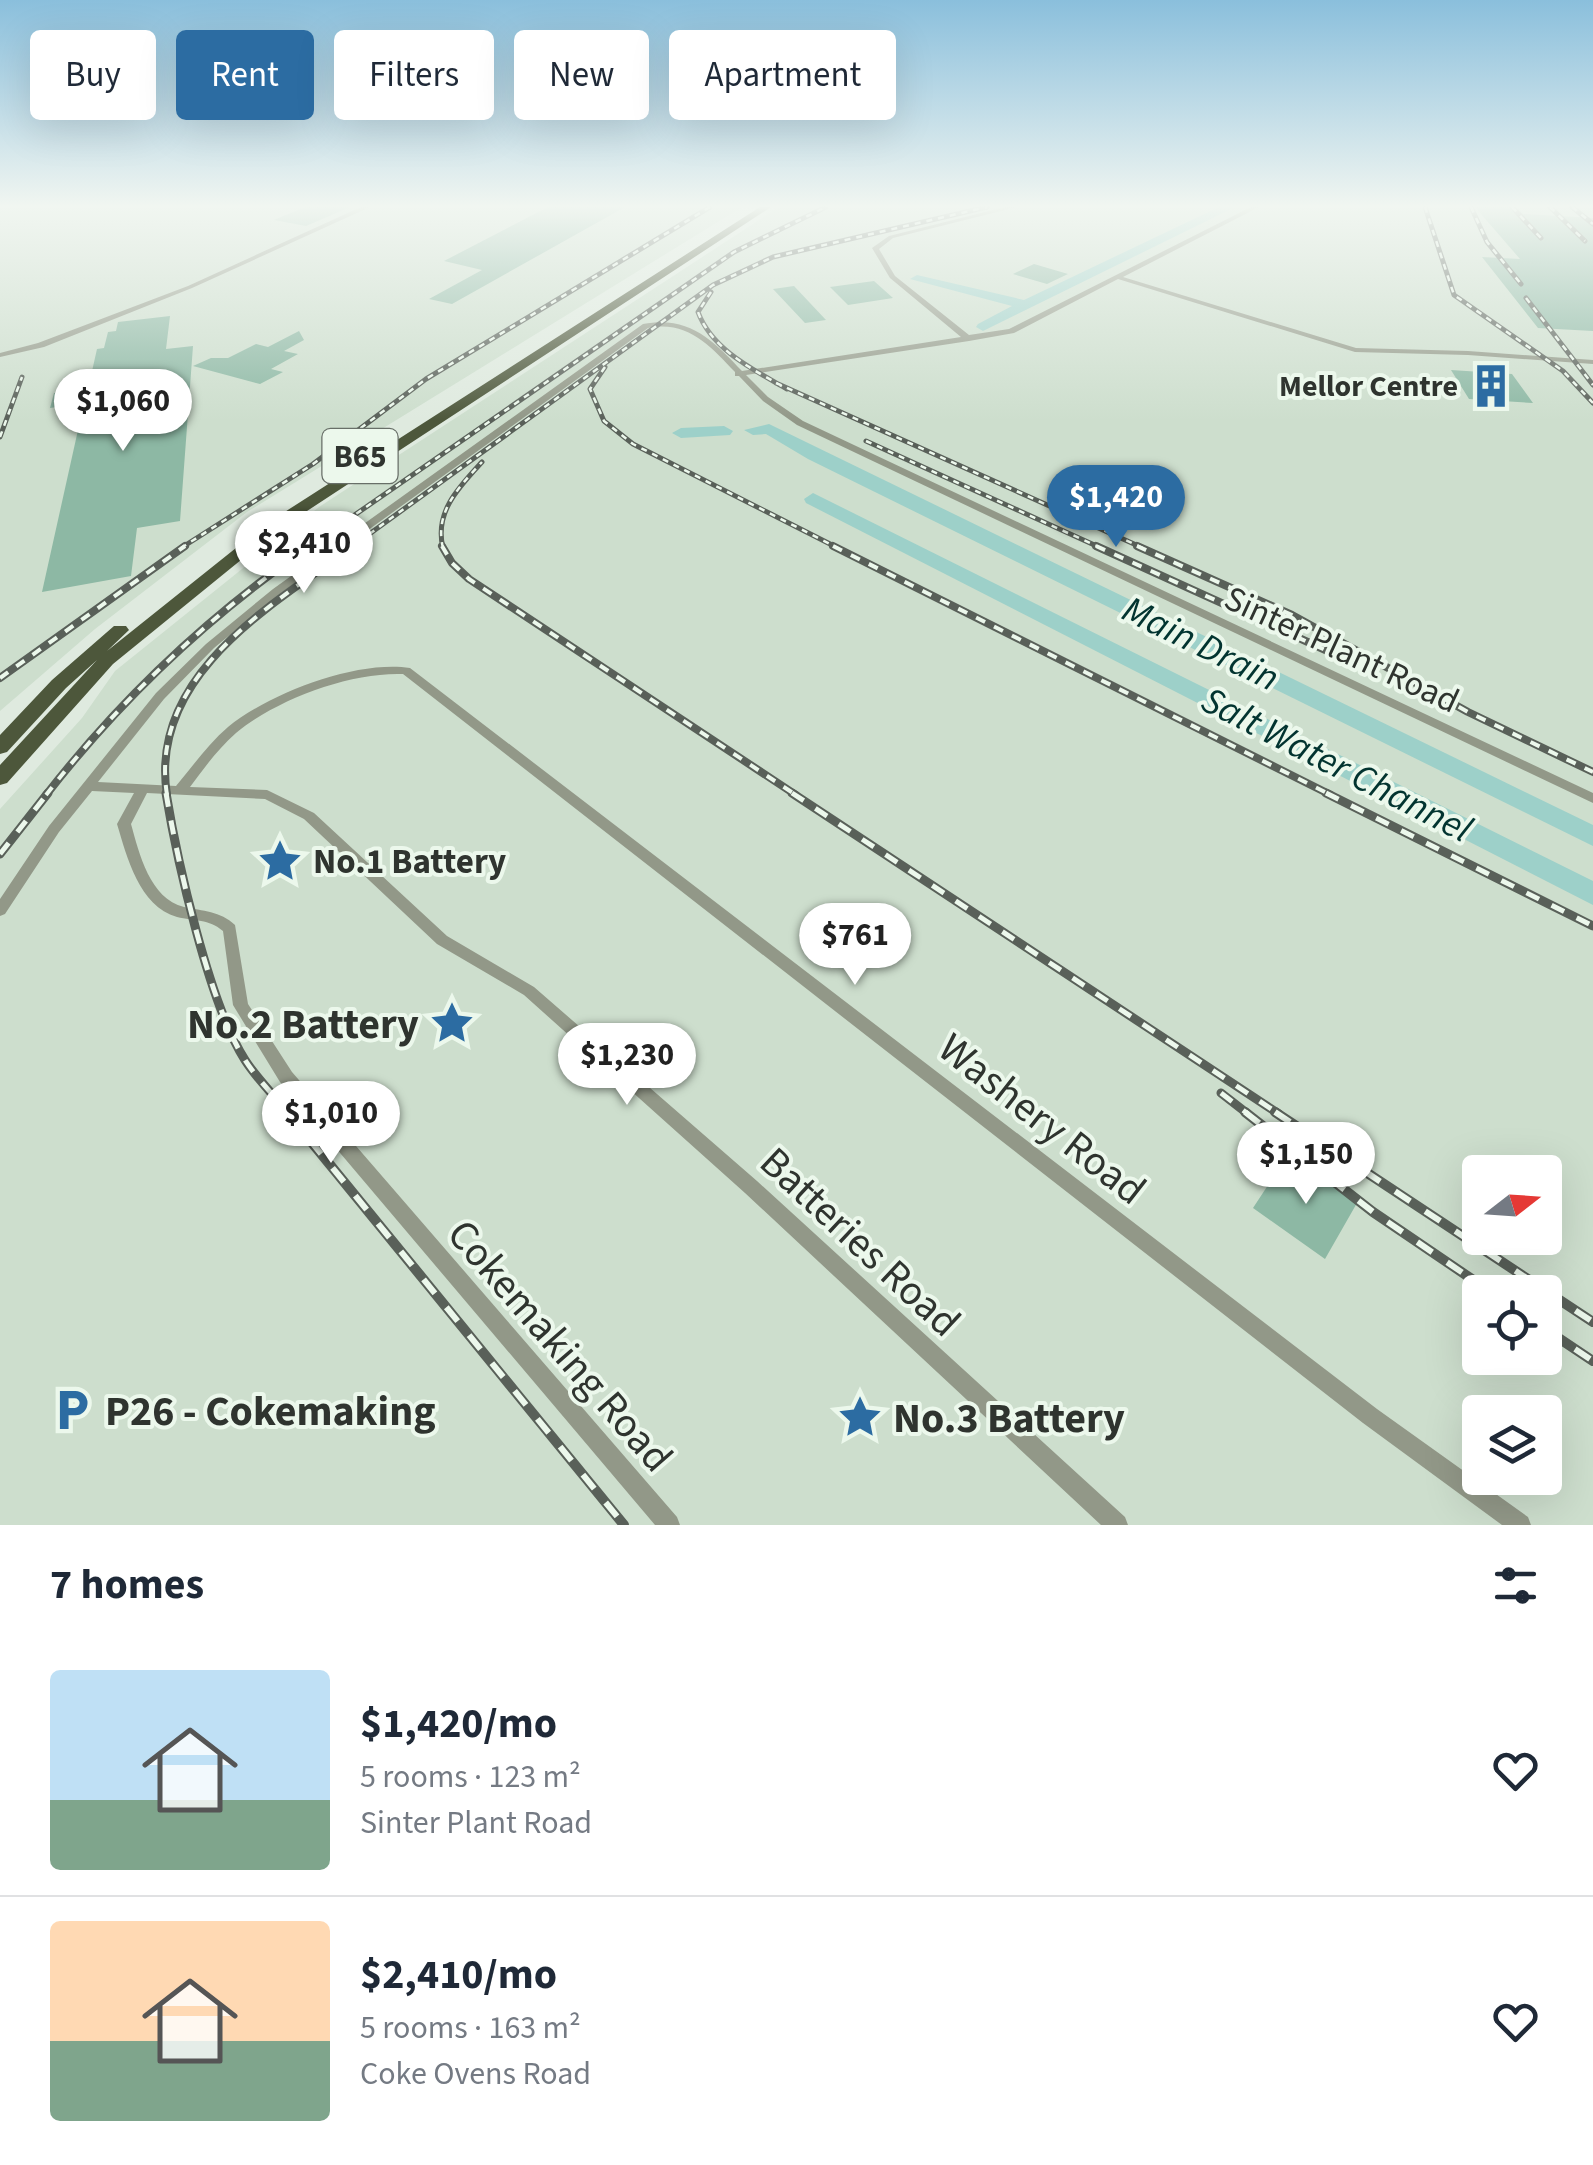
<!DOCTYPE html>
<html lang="en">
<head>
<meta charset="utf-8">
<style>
  :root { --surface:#fff; --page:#f2f2f3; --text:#1f2937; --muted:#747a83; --line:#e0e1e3; --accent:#2c6ca2 }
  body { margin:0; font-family:"Source Sans 3",sans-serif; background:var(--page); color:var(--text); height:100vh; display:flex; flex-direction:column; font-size:38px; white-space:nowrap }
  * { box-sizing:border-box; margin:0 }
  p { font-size:32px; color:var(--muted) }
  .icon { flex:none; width:55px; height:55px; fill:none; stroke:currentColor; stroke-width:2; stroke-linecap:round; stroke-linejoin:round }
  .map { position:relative; height:1525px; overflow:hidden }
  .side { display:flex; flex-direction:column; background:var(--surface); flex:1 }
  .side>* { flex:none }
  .hud { position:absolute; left:30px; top:30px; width:1000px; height:90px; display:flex; gap:20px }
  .needle { width:65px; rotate:73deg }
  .fabs { position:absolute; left:1462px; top:1155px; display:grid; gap:20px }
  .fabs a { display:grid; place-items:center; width:100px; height:100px; border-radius:10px; background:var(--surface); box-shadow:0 10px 40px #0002; font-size:50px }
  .price { position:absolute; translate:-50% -85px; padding:0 22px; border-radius:35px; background:#fff; color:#222; font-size:32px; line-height:65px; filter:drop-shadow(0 2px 5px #0008) }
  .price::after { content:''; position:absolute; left:50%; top:60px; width:30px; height:22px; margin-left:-15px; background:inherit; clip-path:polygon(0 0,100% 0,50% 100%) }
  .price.current { background:var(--accent); color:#fff }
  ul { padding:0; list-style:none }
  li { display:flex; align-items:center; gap:30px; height:250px; padding:0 50px }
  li+li { border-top:2px solid var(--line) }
  li span { display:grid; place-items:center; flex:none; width:280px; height:200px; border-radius:10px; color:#555 }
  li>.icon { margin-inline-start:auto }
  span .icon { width:120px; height:120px; fill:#fffc; stroke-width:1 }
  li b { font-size:42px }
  h2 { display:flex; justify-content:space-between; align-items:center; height:120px; padding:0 50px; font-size:42px }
  .pill { padding:0 35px; border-radius:10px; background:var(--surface); box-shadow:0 10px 40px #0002; font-size:35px; line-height:90px }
  .pill.current { background:var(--accent); color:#fff }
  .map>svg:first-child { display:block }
</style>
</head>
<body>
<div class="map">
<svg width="1593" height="1525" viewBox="0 0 1593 1525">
  <rect width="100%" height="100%" fill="#dfeadf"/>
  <path fill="#cddecd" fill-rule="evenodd" d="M0,207h742l-495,305 -152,117 -95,82z
    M779,207h814v1318h-1593v-716l82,-91 33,-47 204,-164zM1480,1172h65v66h-65zM1480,1292h65v66h-65zM1480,1412h65v66h-65z"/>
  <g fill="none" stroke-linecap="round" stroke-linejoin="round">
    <path fill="#9dd0c9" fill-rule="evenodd" d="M1219,207h16l-252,124 -7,-4 2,-3 34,-18 -102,-27 7,-4 107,25z
      M769,424l824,401v21l-785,-387 -42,-25 -13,1 -9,-5z
      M724,426l9,5 -3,4 -49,3 -9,-5 9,-5z
      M813,493l780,388v24l-787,-402 -2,-4z"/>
  </g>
  <path fill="#8db8a4" d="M305,207h45l-44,19 -32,-6z
    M548,207h77l-173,97 -23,-5 53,-29 -38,-9z
    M1475,207h41l7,7 70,4v113l-55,-3 -56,-71 38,2z
    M1034,264l34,10 -21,10 -34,-10z
    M874,281l19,17 -45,7 -18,-18z
    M794,286l32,34 -21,3 -32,-34z
    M170,316l-4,33 27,-3 -13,175 -43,7 -6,48 -89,16 42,-189 -34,5 4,-15 34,-4 9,-40 7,-1 4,-16 8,-1 2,-9z
    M299,331l5,9 -20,11 14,3 -27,15 12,3 -23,12 -67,-18 18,-8h17l28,-14 12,3z
    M1451,370l61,4 21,29 -64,-4z
    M1287,1156l70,47 -32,56 -72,-51z"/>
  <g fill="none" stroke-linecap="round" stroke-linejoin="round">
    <path fill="#929888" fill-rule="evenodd" d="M361,207h9l-178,81 -148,59 -44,10v-4l38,-10 150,-57z
      M1005,207h12l-124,31 -14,11 16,27 74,59 40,-6 242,-122h8l-136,70 233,71 112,3 125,9v4l-125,-9 -113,-3 -237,-73 -104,54 -45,8 -223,34 22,22 35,24 790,372v10l-796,-378 -34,-24 -24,-25h-4v-4c-25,-26 -47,-52 -87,-44l-367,265 -67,55 -50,51 -66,83 78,4c17,-20 32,-42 52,-59 42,-34 128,-67 182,-59l967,741 151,108 3,8h-29l-139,-102 -960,-749c-53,-2 -126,25 -167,59 -18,16 -32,35 -46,54l77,3 47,23 133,123 87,51 223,194 368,336 3,8h-27l-356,-332 -221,-198 -87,-51 -133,-125 -39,-20 -118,-6 -16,31c8,29 19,75 53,83 19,4 36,4 51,18l13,79 44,68 385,445 3,8h-25l-375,-443 -47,-77 -10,-74c-14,-12 -29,-10 -46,-14 -38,-11 -50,-60 -60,-93l17,-31 -42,-2 -33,41 -54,82 -5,2v-17l49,-73 107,-133 50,-49 67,-55 370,-265c46,-9 70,16 99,47l219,-34 -71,-59 -18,-30 17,-12z"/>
    <path fill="#4d573b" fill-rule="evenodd" d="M760,207h11l-493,323 -165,134 -106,119 -7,2v-20l97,-105 -31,28 -59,64 -7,2v-19l52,-55 62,-54h12l3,4 -22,21 159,-127z"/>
    <g stroke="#596059" stroke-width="5">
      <path id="rail-far3" d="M1425,207l29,88 109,76 30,32
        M1471,207l16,35 34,42
        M1512,207l29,31
        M1550,207l35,34
        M1572,207l21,17
        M711,292l-13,20c14,38 56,58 89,77
        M1526,298l67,87
        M605,367l-15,22 14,32 29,23 205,104
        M776,383l367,165
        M0,437l22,-60
        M866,441l235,107
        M181,548l132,-84 113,-85 284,-172
        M307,548l427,-296 92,-45
        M350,548l363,-263 60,-28 214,-50
        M443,548c-9,-36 16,-61 39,-86"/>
    </g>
    <g stroke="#596059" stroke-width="8">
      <path id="rail-far2" d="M442,546l10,17 17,16 327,216
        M833,546l498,249
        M1096,546l247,112
        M1137,546l155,69 176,97 125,60
        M0,678l185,-132
        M46,795c74,-95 165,-181 264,-249
        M167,795c-19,-119 104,-190 187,-249"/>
    </g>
    <g stroke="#596059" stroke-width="9">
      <path id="rail-far1" d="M166,793c11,67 43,211 79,267 12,19 30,36 44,54
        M792,793l487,321
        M1326,793l267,133
        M0,854l48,-61
        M1221,1093l27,21"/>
    </g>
    <g stroke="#596059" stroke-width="10">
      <path id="rail" d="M287,1112l337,413
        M1245,1112l128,100 118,80
        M1275,1112l318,210
        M1545,1329l48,32"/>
    </g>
    <use href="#rail-far3" stroke="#ecf8ec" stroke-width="2.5" stroke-dasharray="6" stroke-linecap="butt"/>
    <use href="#rail-far2" stroke="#ecf8ec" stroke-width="4" stroke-dasharray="10" stroke-linecap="butt"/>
    <use href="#rail-far1" stroke="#ecf8ec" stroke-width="5" stroke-dasharray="14" stroke-linecap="butt"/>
    <use href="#rail" stroke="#ecf8ec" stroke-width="6" stroke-dasharray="18" stroke-linecap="butt"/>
  </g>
  <linearGradient id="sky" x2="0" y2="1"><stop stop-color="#8abfdc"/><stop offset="0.49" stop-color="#f1f6f1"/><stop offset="1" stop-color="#f1f6f1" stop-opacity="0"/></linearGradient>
  <rect width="1593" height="421" fill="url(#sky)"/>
  <defs>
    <g id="building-bare" transform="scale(3.45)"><path d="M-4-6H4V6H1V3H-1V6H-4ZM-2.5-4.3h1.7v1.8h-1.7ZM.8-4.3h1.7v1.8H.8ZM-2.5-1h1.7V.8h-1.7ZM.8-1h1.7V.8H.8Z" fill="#2c6ca2" stroke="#ecf8ec" stroke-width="2.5" paint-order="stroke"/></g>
    <g id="sight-bare" transform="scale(3.45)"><path d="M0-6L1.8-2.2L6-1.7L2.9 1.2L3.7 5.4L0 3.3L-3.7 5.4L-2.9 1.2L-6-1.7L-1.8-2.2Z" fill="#2c6ca2" stroke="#ecf8ec" stroke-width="2.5" paint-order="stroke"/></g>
    <g id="parking-bare" transform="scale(3.45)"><path d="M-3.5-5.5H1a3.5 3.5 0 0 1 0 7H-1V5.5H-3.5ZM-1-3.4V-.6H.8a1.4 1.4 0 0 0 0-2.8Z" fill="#2c6ca2" stroke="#ecf8ec" stroke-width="2.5" paint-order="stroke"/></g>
  </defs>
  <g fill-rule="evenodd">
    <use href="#building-bare" x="1491" y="386"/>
    <use href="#sight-bare" x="280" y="861"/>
    <use href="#sight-bare" x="452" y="1023"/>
    <use href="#parking-bare" x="72" y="1410"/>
    <use href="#sight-bare" x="860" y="1417"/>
  </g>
  <g text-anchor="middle" stroke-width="8" stroke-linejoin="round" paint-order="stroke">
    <g font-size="30" font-weight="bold" fill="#2f342f" stroke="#ecf8ec" text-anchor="end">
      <text x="1458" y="396">Mellor Centre</text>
    </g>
    <rect fill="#ecf8ec" stroke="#686f68" stroke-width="2.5" x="322.5" y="429" width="75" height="54" rx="8"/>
    <g font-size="32" font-weight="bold" fill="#2f342f">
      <text x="360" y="467">B65</text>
    </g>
    <g font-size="35" fill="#2f342f" stroke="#ecf8ec">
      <text transform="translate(1342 649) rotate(25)" y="12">Sinter Plant Road</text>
    </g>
    <g font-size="35" font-weight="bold" fill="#2f342f" stroke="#ecf8ec" text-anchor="start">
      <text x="313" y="873">No.1 Battery</text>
    </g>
    <g font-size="38" font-style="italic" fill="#023430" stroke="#ecf8ec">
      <text transform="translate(1201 643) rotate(26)" y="13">Main Drain</text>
      <text transform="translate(1337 764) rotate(27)" y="13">Salt Water Channel</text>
    </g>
    <g font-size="42" font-weight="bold" fill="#2f342f" stroke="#ecf8ec" text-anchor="start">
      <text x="419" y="1038" text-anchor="end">No.2 Battery</text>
      <text x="105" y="1425">P26 - Cokemaking</text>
      <text x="893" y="1432">No.3 Battery</text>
    </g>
    <g font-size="42" fill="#2f342f" stroke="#ecf8ec">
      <text transform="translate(1043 1118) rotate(38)" y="15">Washery Road</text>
      <text transform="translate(861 1241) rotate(43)" y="15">Batteries Road</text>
      <text transform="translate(561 1345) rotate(49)" y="15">Cokemaking Road</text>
    </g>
  </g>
</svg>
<div class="fabs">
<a><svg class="needle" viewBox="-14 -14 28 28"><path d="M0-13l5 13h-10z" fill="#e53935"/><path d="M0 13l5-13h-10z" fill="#747a83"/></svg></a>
<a><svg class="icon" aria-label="locate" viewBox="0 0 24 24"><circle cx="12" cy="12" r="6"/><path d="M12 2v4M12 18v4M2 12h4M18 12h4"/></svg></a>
<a><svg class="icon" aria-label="layers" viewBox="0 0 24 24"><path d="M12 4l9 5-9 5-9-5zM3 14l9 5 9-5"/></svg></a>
</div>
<b class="price" style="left:123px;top:454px">$1,060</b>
<b class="price current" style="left:1116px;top:550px">$1,420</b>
<b class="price" style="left:304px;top:596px">$2,410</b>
<b class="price" style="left:855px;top:988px">$761</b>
<b class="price" style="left:627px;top:1108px">$1,230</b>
<b class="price" style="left:331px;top:1166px">$1,010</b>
<b class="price" style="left:1306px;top:1207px">$1,150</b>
<div class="hud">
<a class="pill">Buy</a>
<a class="pill current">Rent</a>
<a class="pill">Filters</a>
<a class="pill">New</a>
<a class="pill">Apartment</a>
</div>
</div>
<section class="side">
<h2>7 homes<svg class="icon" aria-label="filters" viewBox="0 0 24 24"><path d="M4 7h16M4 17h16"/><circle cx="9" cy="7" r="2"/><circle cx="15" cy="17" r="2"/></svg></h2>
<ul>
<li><span style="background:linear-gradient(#bfe0f5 65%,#7fa58c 0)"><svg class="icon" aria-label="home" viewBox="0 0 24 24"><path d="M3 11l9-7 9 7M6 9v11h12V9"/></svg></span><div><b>$1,420/mo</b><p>5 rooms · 123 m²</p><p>Sinter Plant Road</p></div><svg class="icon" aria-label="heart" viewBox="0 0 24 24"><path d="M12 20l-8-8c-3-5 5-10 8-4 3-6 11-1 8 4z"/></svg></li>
<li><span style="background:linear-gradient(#ffd9b3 60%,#7fa58c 0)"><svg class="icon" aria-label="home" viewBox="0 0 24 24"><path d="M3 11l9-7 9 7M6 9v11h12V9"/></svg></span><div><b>$2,410/mo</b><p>5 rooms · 163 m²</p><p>Coke Ovens Road</p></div><svg class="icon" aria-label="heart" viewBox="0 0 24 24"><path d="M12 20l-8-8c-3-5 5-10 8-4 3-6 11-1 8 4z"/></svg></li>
</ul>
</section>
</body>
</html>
